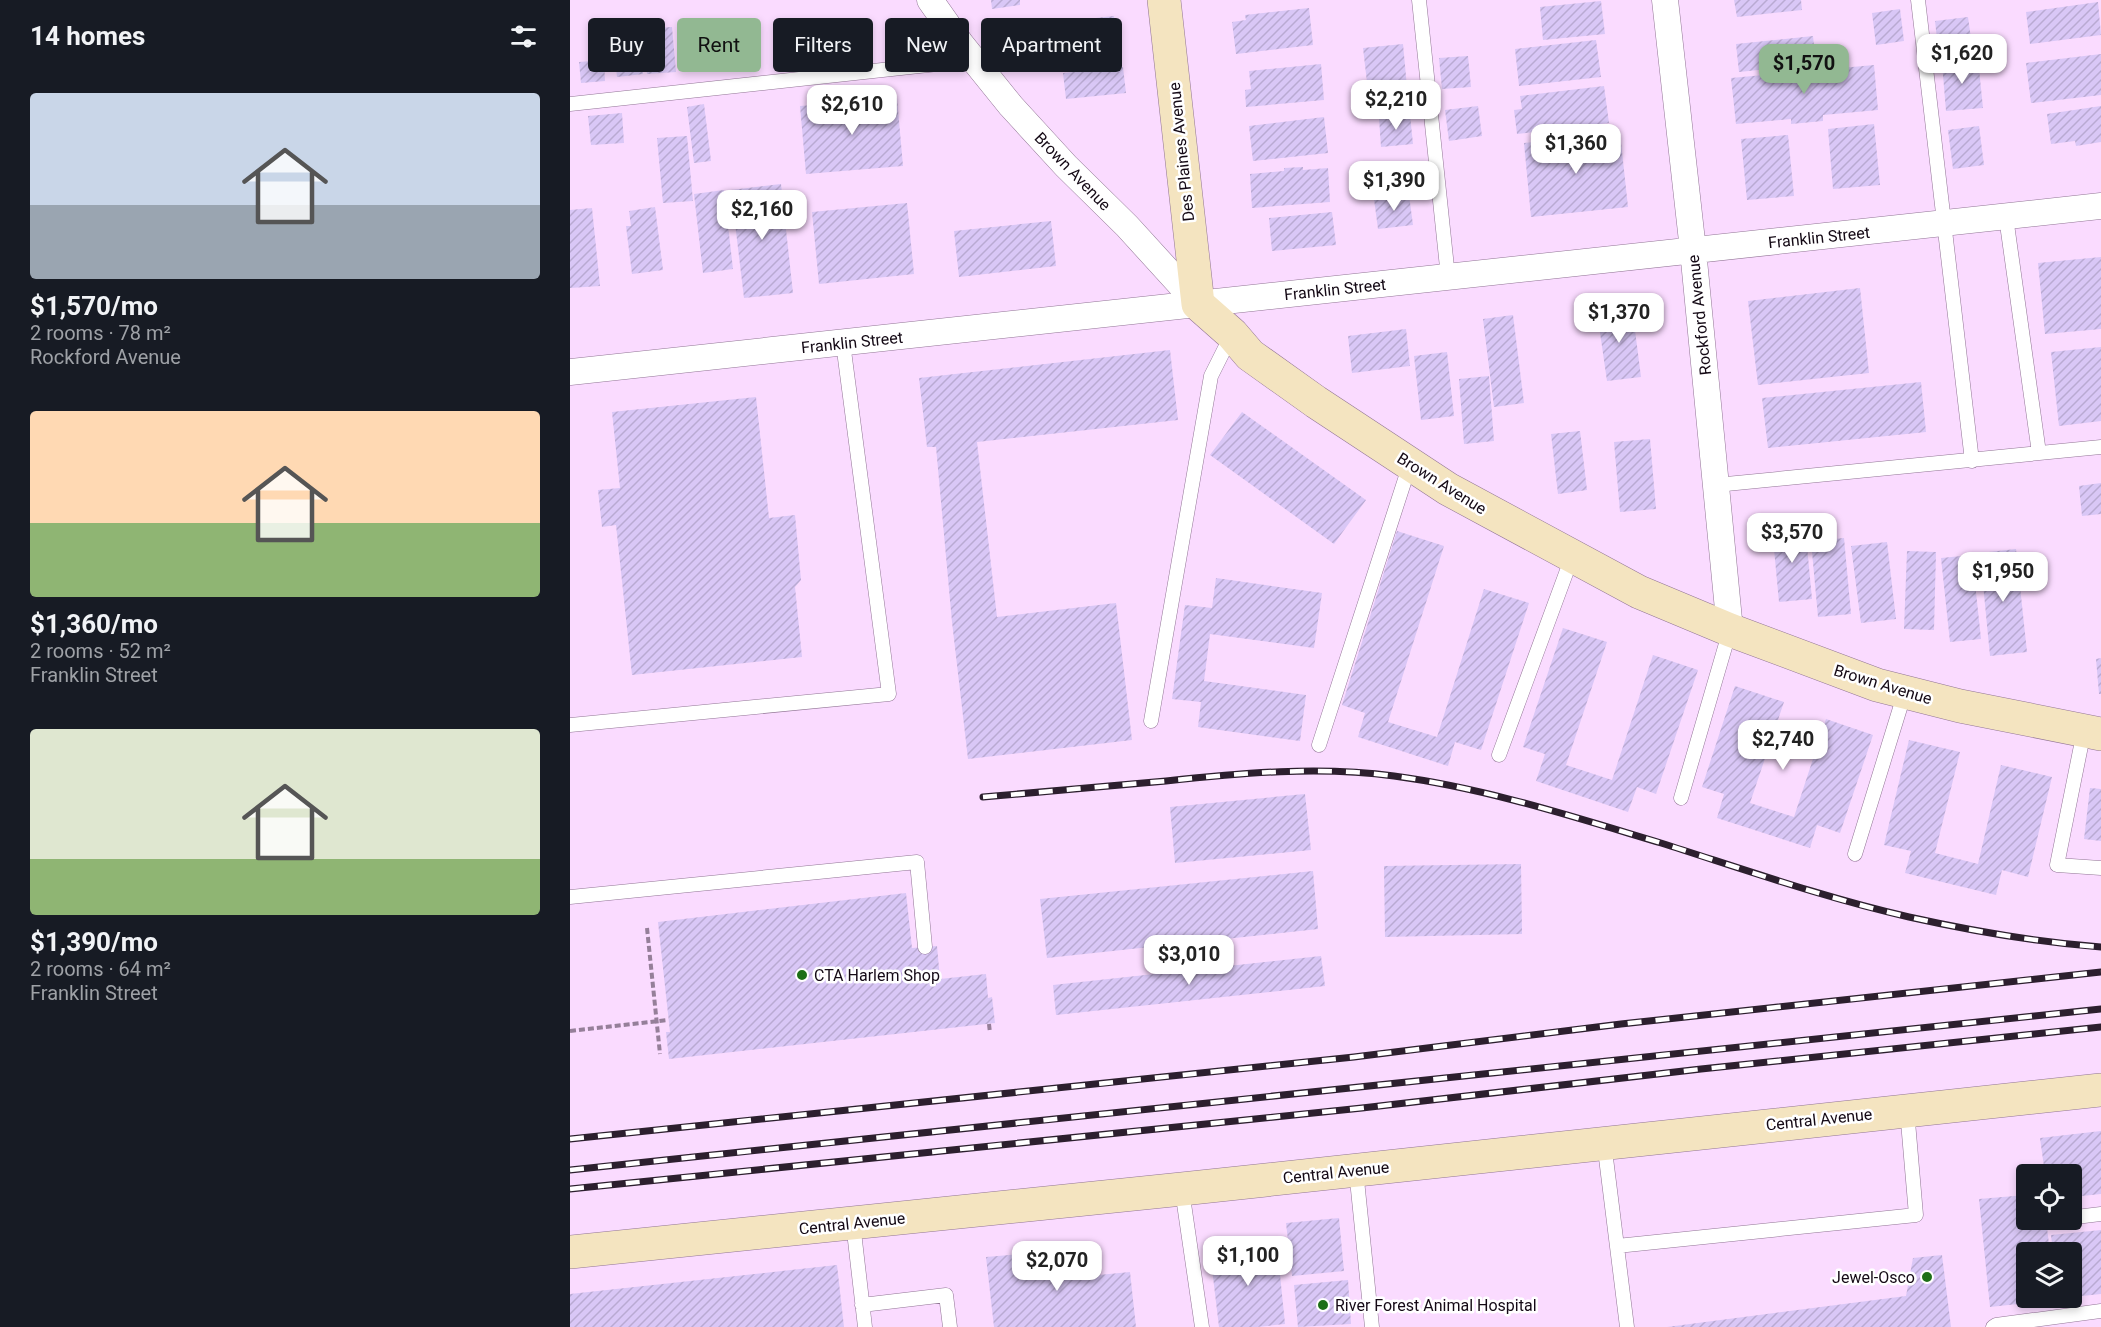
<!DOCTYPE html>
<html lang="en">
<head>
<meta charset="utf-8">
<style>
  :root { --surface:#171b24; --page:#242831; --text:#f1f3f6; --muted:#9ea1a6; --accent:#92b892 }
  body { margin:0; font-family:Roboto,sans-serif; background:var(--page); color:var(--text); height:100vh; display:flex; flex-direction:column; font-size:22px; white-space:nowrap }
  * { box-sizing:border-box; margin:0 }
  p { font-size:20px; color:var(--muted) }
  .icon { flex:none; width:33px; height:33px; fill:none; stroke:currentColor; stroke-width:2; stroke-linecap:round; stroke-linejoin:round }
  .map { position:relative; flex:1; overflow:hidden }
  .sheet { display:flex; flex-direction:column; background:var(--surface); width:570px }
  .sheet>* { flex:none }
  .hud { position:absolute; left:18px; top:18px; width:570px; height:54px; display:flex; gap:12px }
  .controls { position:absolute; left:1446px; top:1164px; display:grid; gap:12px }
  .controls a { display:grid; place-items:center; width:66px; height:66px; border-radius:6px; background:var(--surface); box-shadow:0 3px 9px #0003; font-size:30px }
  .price { position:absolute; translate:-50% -51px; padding:0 14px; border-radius:12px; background:#fff; color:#222; font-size:20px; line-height:39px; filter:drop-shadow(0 2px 3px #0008) }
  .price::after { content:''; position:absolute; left:50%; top:36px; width:18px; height:14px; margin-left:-9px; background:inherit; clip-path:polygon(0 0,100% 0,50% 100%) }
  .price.current { background:var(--accent); color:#111 }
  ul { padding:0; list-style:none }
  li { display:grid; align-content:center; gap:12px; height:318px; padding:0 30px }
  li span { display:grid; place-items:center; height:186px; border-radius:6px; color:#555 }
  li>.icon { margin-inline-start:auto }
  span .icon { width:108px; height:108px; fill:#fffc; stroke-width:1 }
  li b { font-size:26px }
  h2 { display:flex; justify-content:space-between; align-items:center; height:72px; padding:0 30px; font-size:26px }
  .chip { padding:0 21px; border-radius:6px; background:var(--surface); box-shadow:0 3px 9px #0003; font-size:21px; line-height:54px }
  .chip.current { background:var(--accent); color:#111 }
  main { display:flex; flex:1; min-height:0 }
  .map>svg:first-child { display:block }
</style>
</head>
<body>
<main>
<section class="sheet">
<h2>14 homes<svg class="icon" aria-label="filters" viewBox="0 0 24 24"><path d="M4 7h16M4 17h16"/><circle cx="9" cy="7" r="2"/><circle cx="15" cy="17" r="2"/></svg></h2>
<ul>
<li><span style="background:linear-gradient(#c9d6e8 60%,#9aa5b1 0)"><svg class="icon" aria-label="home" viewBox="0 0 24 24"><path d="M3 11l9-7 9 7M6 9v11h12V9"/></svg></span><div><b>$1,570/mo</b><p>2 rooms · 78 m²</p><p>Rockford Avenue</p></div></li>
<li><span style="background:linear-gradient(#ffd9b3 60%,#8fb573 0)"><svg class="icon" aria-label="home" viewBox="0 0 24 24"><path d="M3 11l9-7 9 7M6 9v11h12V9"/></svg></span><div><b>$1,360/mo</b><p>2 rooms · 52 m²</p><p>Franklin Street</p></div></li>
<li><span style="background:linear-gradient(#dfe7d0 70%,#8fb573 0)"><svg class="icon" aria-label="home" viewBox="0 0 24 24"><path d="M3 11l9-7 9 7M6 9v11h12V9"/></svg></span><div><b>$1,390/mo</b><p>2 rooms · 64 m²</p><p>Franklin Street</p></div></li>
</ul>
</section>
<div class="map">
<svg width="1531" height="1327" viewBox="0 0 1531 1327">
  <defs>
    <pattern id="building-hatch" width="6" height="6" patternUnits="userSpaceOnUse" patternTransform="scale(1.5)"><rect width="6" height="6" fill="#d9c7f6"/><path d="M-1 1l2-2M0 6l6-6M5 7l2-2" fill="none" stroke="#b9aad2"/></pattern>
  </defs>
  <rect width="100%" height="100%" fill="#fadbff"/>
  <path fill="url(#building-hatch)" d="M421,0h29v5l-28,4z
    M1164,0h67l1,10 -65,7z
    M1031,1l4,33 -62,6 -3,-33z
    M1528,2l3,33 -71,9 -4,-32z
    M739,8l4,37 -77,9 -4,-32 14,-2 -1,-5z
    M1330,9l4,32 -28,4 -4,-32z
    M544,16l4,40 -55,5 -4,-39z
    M1398,17l5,36 -34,4 -4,-36z
    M132,23l1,9h6l4,37 -31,3 -4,-47z
    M167,24l4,41 -25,3 -4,-41z
    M102,27l4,45 -29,2 -5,-45z
    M1243,36l3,28 -77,8 -3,-28z
    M1026,40l5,37 -82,9 -4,-37z
    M833,44l4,43 -39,4 -5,-43z
    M70,48l3,26 -26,3 -3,-26z
    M1531,54v41l-70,8 -5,-40z
    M898,56l3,31 -29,2 -3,-31z
    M1408,59l5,49 -37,3 -4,-48z
    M34,60l1,21 -24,2 -2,-21z
    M751,64l3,36 -78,7 -1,-17 6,-1 -2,-18z
    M1304,65l4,45 -55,5v6l-32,3v-5l-55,5 -5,-46z
    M553,67l3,26 -60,6 -3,-26z
    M1034,86l5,37 -92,11 -3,-24 8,-1 -2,-13z
    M327,98l6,68 -97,8 -6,-68z
    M134,104l7,57 -17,2 -7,-56z
    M908,106l4,30 -33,5 -4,-31z
    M1531,106v36l-25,4 -1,-5 -24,3 -4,-30z
    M52,113l2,30 -33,2 -3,-29z
    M840,115l3,29 -32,3 -2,-29z
    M754,117l4,36 -75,8 -4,-35z
    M1304,124l6,61 -47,4 -5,-60z
    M1409,126l5,39 -31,4 -5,-39z
    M1050,133l8,74 -97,10 -7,-74z
    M1218,135l6,61 -47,4 -6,-61z
    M117,136l6,65 -30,2 -6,-65z
    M845,163l2,25 -28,2 -2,-25z
    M733,167v3l25,-2 2,34 -78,6 -2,-34 34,-3v-3z
    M211,184l12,109 -49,5 -13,-108z
    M154,190l9,79 -30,4 -9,-79z
    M839,195l4,30 -35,4 -4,-30z
    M337,203l7,71 -95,10 -7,-72z
    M85,207l8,63 -31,4 -6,-48h5l-2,-15z
    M22,208l8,78 -30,2v-78z
    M762,212l4,33 -64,6 -3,-33z
    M481,221l5,45 -97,11 -5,-46z
    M1531,257v72l-56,5 -7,-71z
    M1290,288l9,85 -111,12 -10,-84z
    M1062,307l9,70 -34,4 -10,-69z
    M943,315l11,88 -30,4 -11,-88z
    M836,329l4,37 -58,7 -4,-37z
    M1531,347v74l-42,5 -8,-74z
    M600,350l8,70 -201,22 20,175 119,-14 16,137 -164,19 -16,-137 -16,-175h-9l-8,-69z
    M877,352l7,64 -33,4 -7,-64z
    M919,376l5,65 -30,3 -5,-65z
    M1351,382l5,50 -158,16 -6,-50z
    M186,397l13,121 26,-3 6,65 -6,7 7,70 -170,18 -16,-150 -14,2 -4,-37 22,-2 -8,-76z
    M672,412l124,88 -32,44 -124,-89z
    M1010,431l7,59 -29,4 -7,-60z
    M1080,439l6,70 -36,3 -6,-70z
    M1531,483v31l-19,2 -3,-30z
    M1235,525l7,74 -33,3 -7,-74z
    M827,531l47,15 -56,176 49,15 47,-148 45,14 -48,147 -26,-8 -7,24 -90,-29 7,-24 -23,-8z
    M1274,538l7,76 -33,3 -7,-76z
    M1317,542l9,77 -35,4 -10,-77z
    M1446,549l11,103 -37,4 -10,-103z
    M1337,551l29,1 -2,78 -30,-1z
    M1402,555l9,84 -31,3 -9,-84z
    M646,578l106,15 -8,55 -104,-14 -6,47 102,14 -6,46 -102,-14 3,-25 -29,-3 13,-94 27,3z
    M993,628l44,14 -41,123 46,15 41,-125 45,15 -42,124 -19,-7 -9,25 -92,-31 9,-27 -22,-7z
    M1531,658v36h-2l-3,-35z
    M1165,686l49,16 -34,101 44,14 32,-98 47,16 -33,98 -23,-8 -7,23 -93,-30 7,-24 -22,-7z
    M1339,740l51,12 -25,101 43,11 23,-99 51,12 -24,100 -26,-7 -6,25 -91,-22 6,-22 -27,-6z
    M1520,788l11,1v52l-17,-2z
    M735,794l6,56 -136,13 -5,-56z
    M951,864l1,70 -137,3 -1,-71z
    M743,871l5,58 -271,29 -7,-59z
    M336,893l6,55 25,-2 3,33 46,-5 2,24 4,-1 3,26 -326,36 -3,-27h4l-12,-110z
    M751,956l4,30 -269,29 -3,-30z
    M1531,1131v63l-29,3v-23h-27l-5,-36z
    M1456,1195v25h20l4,32h-24v46h28v2l-64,7 -11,-108z
    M769,1218l5,53 -52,5 -6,-53z
    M1531,1230v64l-29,3v-45h-19l-2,-17z
    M707,1245l8,79 -28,3h-38l-9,-75z
    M513,1249l5,27 42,-4 6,55h-142l-8,-70z
    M1372,1255l9,72h-284l239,-31 7,-38z
    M267,1265l7,62h-274v-33z
    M778,1280l3,44 -53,3 -4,-42z"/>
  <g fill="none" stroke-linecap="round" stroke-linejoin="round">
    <g stroke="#917595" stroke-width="15">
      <path id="lane" d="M849,0l29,277
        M1348,0l54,461
        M0,104l404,-44
        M1436,217l33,236
        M1146,485l385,-38
        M581,721l60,-345 21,-42
        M0,725l319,-31 -46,-351
        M1514,731l-27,134 44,3
        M749,745l91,-281
        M929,755l73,-198
        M1111,798l49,-168
        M1285,854l50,-162
        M0,897l347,-35 8,85
        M1034,1142l23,185
        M786,1170l16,157
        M612,1190l20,137
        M1506,1217l25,-3
        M283,1223l12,104
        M1047,1246l299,-31 -9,-105
        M292,1305l84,-10 4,32
        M1423,1327l3,-2 105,-14"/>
    </g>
    <g stroke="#917595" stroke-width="27">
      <path id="street" d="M360,0l31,44 50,62 55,60 61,60 71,78
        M1095,0l28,250 37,380
        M0,372l1531,-166"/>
    </g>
    <g stroke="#917595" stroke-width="34">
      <path id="secondary" d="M594,0l34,304 34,30 18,21 66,47 132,87 191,103 91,38 147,55 83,21 141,28
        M0,1252l612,-63 919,-99"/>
    </g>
    <path stroke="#957f99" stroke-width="4" stroke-dasharray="6 3" stroke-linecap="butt" d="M77,928l13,126
      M419,1024l1,9
      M0,1031l98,-11"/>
    <use href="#lane" stroke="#fff" stroke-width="14"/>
    <use href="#street" stroke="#fff" stroke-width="26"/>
    <use href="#secondary" stroke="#f4e4c0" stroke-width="33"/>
    <g stroke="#2c1f2e" stroke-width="7">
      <path id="rail" d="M413,797c61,-5 122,-11 183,-16 75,-8 153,-15 228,-5 91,12 180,41 267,67 82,26 164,55 248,74 63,14 128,25 192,30
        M0,1139l784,-82 267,-33 480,-52
        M0,1170l1531,-161
        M0,1189l792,-81 339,-39 400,-42"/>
    </g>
    <use href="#rail" stroke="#fff" stroke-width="4.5" stroke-dasharray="14" stroke-linecap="butt"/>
  </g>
  <g fill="#1d6f17" stroke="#fff" stroke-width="2">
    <circle cx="232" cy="975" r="6"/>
    <circle cx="1357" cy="1277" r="6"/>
    <circle cx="753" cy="1305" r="6"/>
  </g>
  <g text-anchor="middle" stroke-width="5" stroke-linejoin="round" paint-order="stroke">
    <g font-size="16" fill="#140915" stroke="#fff">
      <text transform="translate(611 152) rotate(-96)" y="6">Des Plaines Avenue</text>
      <text transform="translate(503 171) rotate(46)" y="6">Brown Avenue</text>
      <text transform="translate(1249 237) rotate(-6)" y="6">Franklin Street</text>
      <text transform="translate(765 289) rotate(-6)" y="6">Franklin Street</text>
      <text transform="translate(1129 315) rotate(-96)" y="6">Rockford Avenue</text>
      <text transform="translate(282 342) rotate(-6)" y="6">Franklin Street</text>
      <text transform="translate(872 483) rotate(32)" y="6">Brown Avenue</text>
      <text transform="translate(1313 684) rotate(17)" y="6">Brown Avenue</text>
      <text transform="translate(1249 1119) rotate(-6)" y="6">Central Avenue</text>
      <text transform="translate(766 1172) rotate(-6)" y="6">Central Avenue</text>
      <text transform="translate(282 1223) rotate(-6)" y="6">Central Avenue</text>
    </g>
    <g font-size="16" fill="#140915" stroke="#fff" text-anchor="start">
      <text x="244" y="981">CTA Harlem Shop</text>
      <text x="1345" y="1283" text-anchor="end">Jewel-Osco</text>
      <text x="765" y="1311">River Forest Animal Hospital</text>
    </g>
  </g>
</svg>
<div class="controls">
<a><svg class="icon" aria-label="locate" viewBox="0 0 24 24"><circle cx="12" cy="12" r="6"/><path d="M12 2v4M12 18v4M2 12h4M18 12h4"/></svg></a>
<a><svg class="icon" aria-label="layers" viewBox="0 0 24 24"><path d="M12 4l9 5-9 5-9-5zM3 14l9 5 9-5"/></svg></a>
</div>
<b class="price" style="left:1392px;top:85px">$1,620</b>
<b class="price current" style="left:1234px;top:95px">$1,570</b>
<b class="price" style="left:826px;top:131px">$2,210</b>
<b class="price" style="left:282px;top:136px">$2,610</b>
<b class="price" style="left:1006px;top:175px">$1,360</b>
<b class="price" style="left:824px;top:212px">$1,390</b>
<b class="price" style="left:192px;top:241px">$2,160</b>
<b class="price" style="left:1049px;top:344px">$1,370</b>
<b class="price" style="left:1222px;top:564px">$3,570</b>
<b class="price" style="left:1433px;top:603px">$1,950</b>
<b class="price" style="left:1213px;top:771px">$2,740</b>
<b class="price" style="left:619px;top:986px">$3,010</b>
<b class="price" style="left:678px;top:1287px">$1,100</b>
<b class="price" style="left:487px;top:1292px">$2,070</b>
<div class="hud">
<a class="chip">Buy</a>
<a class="chip current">Rent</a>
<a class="chip">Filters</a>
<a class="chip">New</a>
<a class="chip">Apartment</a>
</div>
</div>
</main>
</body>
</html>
